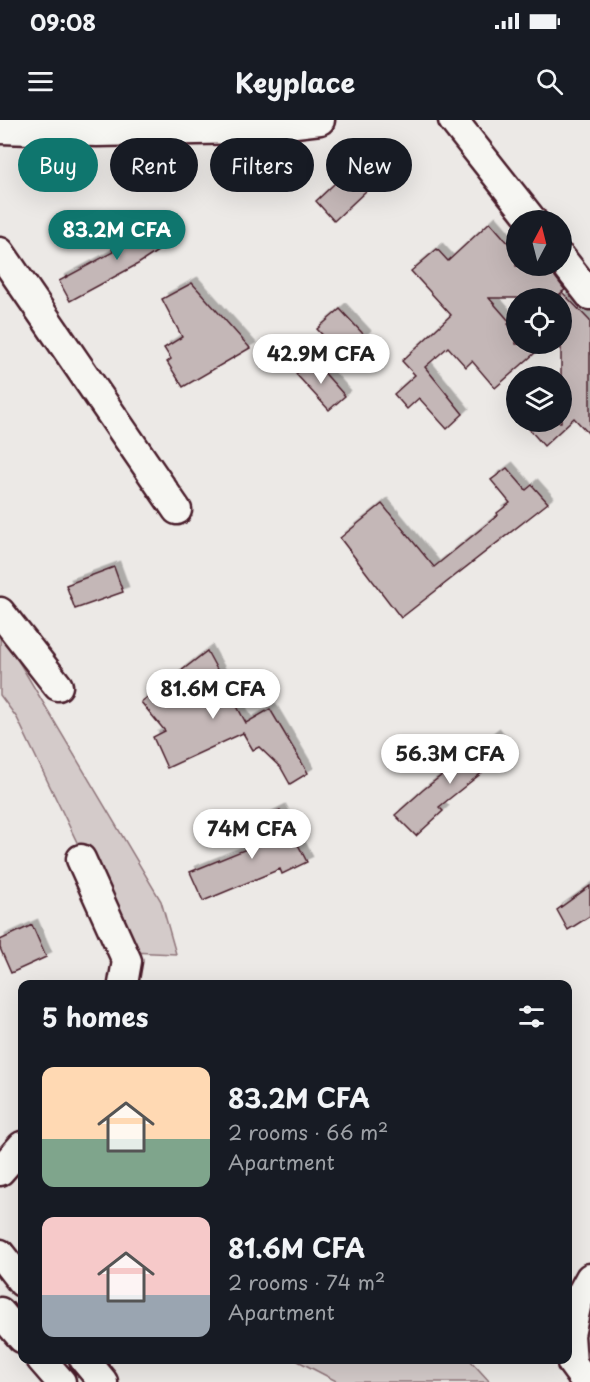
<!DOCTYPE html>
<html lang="en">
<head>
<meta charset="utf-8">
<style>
  :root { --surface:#171b24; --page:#242831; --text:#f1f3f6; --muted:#9ea1a6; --accent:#0f766e }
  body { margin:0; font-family:"Playpen Sans",sans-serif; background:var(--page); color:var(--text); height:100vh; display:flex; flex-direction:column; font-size:22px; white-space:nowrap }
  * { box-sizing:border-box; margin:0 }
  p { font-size:20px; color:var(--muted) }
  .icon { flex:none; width:33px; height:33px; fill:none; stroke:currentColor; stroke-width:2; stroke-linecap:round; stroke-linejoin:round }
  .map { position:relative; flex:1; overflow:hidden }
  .panel { position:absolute; left:18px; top:860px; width:554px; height:384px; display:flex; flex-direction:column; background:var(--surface); border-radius:12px; box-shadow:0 6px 24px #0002 }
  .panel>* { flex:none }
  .banner { position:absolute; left:18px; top:18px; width:555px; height:54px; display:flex; gap:12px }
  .needle { width:39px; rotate:7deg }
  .controls { position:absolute; left:506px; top:90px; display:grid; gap:12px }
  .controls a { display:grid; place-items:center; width:66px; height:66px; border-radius:50%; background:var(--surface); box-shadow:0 6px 24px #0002; font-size:30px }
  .price { position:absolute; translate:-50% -51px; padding:0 14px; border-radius:21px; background:#fff; color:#222; font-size:20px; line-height:39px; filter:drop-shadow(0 2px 3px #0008) }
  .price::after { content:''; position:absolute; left:50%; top:36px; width:18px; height:14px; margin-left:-9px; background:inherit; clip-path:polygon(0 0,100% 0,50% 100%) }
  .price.current { background:var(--accent); color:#fff }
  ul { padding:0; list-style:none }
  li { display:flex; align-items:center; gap:18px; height:150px; padding:0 24px }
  li span { display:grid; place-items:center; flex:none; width:168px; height:120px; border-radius:12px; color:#555 }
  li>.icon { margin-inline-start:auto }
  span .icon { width:72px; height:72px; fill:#fffc; stroke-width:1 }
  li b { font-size:26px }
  h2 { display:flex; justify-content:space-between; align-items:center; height:72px; padding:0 24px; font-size:26px }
  .tag { padding:0 21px; border-radius:27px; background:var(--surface); box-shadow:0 6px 24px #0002; font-size:21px; line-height:54px }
  .tag.current { background:var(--accent); color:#fff }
  .status { display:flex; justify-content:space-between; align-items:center; height:42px; padding:0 30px; background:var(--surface); direction:ltr }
  .status svg { height:16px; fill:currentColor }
  header { display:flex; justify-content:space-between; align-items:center; height:78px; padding:0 24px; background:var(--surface); font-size:27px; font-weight:700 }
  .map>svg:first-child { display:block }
</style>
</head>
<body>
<div class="status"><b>09:08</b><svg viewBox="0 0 49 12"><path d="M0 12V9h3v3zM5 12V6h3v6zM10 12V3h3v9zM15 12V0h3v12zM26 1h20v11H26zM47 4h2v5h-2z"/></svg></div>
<header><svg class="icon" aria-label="menu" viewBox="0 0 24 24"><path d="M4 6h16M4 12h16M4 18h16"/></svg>Keyplace<svg class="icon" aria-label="search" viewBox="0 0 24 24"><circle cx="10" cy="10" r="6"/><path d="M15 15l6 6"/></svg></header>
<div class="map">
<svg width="590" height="1262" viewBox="0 0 590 1262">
  <defs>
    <filter id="shadow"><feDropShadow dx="5.5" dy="-5.5" stdDeviation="0" flood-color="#0004"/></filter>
  </defs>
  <rect width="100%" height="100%" fill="#ece9e6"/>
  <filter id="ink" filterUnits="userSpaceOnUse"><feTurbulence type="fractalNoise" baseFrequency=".0167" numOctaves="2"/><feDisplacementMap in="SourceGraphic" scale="12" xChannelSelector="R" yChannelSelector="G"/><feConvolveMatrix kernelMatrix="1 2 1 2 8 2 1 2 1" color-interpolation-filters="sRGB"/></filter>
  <g filter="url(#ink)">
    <path fill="#d4cbca" stroke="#8f757a" stroke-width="1.5" d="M0,510l161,271 15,53 -46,-2 -113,-234 -17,-23z
      M294,1239h175l21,23h-152z"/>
    <path fill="#c4b7b7" stroke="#4a1f2b" stroke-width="1.5" filter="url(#shadow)" d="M364,36l18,20 -48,45 -18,-20z
      M160,101l13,20 -35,23 -68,37 -11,-20 54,-29 -1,-3z
      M490,102l26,30v14h31l18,24 -3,2 28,29v114l-16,-17 -30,28 -21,-24h38v-129l-6,5h-66l21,24 -2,2 8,9v11h10l9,9 -40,35 -23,-27 -6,6 -18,-20 -23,20 38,47 -16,15 -28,-31 -12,11 -13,-15 21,-19 -13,-14 49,-46 -40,-44 26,-22 11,12z
      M192,163l58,65 -67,39 -16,-25 4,-3 -7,-11 18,-11 -20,-38z
      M340,189l25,27 -23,20 -25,-27z
      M313,240l32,36 -16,14 -33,-36z
      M507,348l19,22 6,-5 16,18 -147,115 -61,-80 42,-34 52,63 64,-52 -1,-2 13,-10 -19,-23z
      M114,447l9,25 -48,17 -9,-24z
      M207,531l39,72 24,-14 38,64 -18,11 -9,-16 -22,-21 -6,3 -10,-17 -76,35 -14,-31 12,-6 -24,-29z
      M494,614l14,18 -69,55 4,4 -27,25 -21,-21 28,-25z
      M280,690l27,52 -25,12 -2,-5 -77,32 -13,-29 76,-31 -10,-19z
      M590,766v30l-22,14 -11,-20z
      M32,805l14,32 -35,16 -11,-25v-8z"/>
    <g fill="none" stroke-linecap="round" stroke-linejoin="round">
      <g stroke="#4a1f2b" stroke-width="33">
        <path id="minor" d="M453,0l79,100
          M0,9l97,3 149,-3 74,-9
          M0,132l177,258
          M561,138l29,37
          M0,492l58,74
          M81,739l46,102 -4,23
          M0,1051l22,-25
          M0,1134l22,28
          M0,1192l22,26
          M41,1239l20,23
          M84,1239l19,23
          M586,1262l-14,-19 -2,-28 7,-33 13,-24"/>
      </g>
      <use href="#minor" stroke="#f6f6f2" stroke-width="28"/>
    </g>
  </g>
</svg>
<div class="controls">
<a><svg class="needle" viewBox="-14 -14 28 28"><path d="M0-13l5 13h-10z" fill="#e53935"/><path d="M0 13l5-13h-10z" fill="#9ea1a6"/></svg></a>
<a><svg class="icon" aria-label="locate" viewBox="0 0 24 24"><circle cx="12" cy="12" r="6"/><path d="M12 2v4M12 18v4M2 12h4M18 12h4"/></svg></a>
<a><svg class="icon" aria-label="layers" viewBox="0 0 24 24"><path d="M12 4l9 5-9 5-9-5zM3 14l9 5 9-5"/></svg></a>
</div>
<b class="price current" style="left:117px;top:141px">83.2M CFA</b>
<b class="price" style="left:321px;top:265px">42.9M CFA</b>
<b class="price" style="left:213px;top:600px">81.6M CFA</b>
<b class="price" style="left:450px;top:665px">56.3M CFA</b>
<b class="price" style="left:252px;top:740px">74M CFA</b>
<div class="banner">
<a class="tag current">Buy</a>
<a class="tag">Rent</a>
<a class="tag">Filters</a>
<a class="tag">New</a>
</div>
<section class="panel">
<h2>5 homes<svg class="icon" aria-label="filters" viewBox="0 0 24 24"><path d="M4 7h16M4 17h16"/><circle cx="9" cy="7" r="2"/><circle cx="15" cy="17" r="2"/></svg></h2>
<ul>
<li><span style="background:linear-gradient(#ffd9b3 60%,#7fa58c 0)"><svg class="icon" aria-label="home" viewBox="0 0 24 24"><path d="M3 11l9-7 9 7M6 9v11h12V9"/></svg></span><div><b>83.2M CFA</b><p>2 rooms · 66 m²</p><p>Apartment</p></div></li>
<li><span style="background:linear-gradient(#f6c9c9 65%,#9aa5b1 0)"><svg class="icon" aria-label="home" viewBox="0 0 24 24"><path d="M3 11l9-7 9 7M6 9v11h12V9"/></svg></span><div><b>81.6M CFA</b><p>2 rooms · 74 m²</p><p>Apartment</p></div></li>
</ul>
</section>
</div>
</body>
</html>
